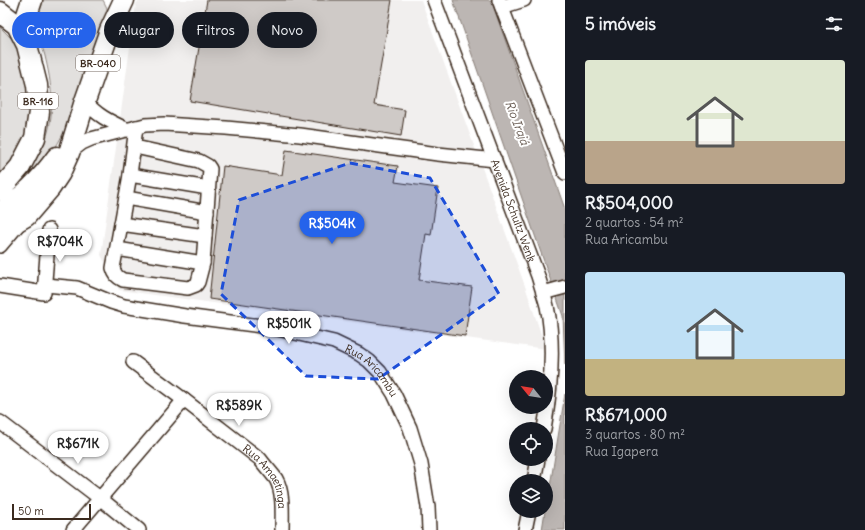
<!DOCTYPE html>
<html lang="pt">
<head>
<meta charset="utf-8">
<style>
  :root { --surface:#171b24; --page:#20242c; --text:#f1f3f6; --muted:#9ea1a6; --accent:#2563eb }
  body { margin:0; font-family:Delius,sans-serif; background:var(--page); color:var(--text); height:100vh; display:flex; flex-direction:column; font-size:15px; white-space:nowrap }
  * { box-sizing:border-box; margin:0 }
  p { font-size:13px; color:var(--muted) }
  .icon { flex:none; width:22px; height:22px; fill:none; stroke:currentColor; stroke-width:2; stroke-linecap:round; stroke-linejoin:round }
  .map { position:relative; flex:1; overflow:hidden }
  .details { display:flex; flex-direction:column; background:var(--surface); width:300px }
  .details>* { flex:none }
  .hud { position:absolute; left:12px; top:12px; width:380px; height:36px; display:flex; gap:8px }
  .needle { width:26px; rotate:300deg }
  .buttons { position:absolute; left:509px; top:370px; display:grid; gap:8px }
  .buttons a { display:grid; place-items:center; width:44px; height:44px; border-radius:50%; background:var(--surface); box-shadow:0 4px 16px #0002; font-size:20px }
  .scale { position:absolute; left:12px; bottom:10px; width:79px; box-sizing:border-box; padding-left:4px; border:2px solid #3b2a1e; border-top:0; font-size:11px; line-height:14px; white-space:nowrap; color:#3b2a1e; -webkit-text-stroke:3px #fff; paint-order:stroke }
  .price { position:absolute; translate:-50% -34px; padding:0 9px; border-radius:14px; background:#fff; color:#222; font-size:13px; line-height:26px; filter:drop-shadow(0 1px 2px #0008) }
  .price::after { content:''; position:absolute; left:50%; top:24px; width:12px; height:9px; margin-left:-6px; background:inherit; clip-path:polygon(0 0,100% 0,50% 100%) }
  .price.selected { background:var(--accent); color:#fff }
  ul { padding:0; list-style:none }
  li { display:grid; align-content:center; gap:8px; height:212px; padding:0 20px }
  li span { display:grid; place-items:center; height:124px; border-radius:4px; color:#555 }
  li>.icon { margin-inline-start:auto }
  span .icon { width:72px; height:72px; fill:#fffc; stroke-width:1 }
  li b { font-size:17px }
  h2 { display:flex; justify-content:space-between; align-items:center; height:48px; padding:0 20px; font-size:17px }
  .tag { padding:0 14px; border-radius:18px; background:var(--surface); box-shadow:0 4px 16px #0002; font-size:14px; line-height:36px }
  .tag.selected { background:var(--accent); color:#fff }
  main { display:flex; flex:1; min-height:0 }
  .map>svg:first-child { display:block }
</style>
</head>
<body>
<main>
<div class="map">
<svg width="565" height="530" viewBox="0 0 565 530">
  <rect width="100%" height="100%" fill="#fff"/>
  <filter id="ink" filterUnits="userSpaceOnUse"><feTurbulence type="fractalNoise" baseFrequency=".025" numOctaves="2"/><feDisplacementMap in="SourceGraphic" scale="8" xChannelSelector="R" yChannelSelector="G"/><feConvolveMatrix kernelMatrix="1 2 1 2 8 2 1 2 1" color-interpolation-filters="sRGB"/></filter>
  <g filter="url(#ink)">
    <path fill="#f1efee" d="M139,0h282l104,286 21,63 -427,-59 -18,-35 35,-251z"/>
    <path fill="#e2e0de" stroke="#8e857e" d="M39,0h64l4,8 -1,11 -23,67 -19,46 -13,24 -12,14 -26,19c7,-9 15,-18 21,-27 23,-34 20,-68 11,-106 -2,-9 -10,-23 -10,-32 0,-7 3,-16 4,-24z
      M0,27l14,14 12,24 6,65 -32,51z"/>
    <path fill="#bcb6b3" stroke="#887e77" d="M453,0h38l74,209v156l-2,-49z
      M565,394v136h-23l3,-19h1z"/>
    <path fill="#cfcac7" stroke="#3b2a1e" d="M207,0h185l-18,105 31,5 -4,26 -211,-35z
      M286,150l112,16 -3,16 43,6 -7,47 -5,-1 -7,46 53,7 -7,49 -256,-37 14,-133 59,9z"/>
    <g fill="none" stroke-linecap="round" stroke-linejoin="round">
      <g stroke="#3b2a1e" stroke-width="16">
        <g id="minor">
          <path id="s1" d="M434,0l104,276c3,10 6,19 9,30 8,39 4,83 -3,123"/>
          <path d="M499,0l66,173"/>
          <path d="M502,7l22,-7"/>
          <path d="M85,101c12,15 26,21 43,29"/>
          <path d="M135,147l64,14 9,5 2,3 -7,94 -5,19 -2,3 -8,3 -65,-8c-6,-3 -8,-5 -10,-12l17,-93 6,-48"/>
          <path d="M69,153l13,-10 9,-4 54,-14 19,-1 62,4 74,7 138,19 57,6"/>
          <path d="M130,175l78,13"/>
          <path d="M126,198l81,14"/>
          <path d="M121,224l84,12"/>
          <path d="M0,246l17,-20"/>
          <path d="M117,249l86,14"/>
          <path id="s2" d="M46,285l31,3 34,14 13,4 61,10 84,11 65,15 25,12 10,7 11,11 14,22 16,34 11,36 7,43 1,23"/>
          <path d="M0,286l44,7 5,-63"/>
          <path d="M543,293l22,-6"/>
          <path id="s3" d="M133,362l51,38 76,59c5,7 11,13 16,20 8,14 6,36 6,51"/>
          <path d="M0,422l101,77 38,31"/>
          <path d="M534,481l4,-22"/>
          <path d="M73,530l111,-130"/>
          <path d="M525,530l4,-19"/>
        </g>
      </g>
      <g stroke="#3b2a1e" stroke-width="23">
        <path id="highway" d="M0,12l17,13 10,20 10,40 2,27 -4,26 -15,29 -20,23
          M27,43v-28l5,-15
          M0,212c22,-14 42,-34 57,-55
          M0,231l26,-15 24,-28 10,-15 9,-20 16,-52 25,-71 14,-30"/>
      </g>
      <use href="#minor" stroke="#fff" stroke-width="13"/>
      <use href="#highway" stroke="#fff" stroke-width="20"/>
    </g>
  </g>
  <path fill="#1d4ed8" fill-opacity="0.2" stroke="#1d4ed8" stroke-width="3" stroke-dasharray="8 5" stroke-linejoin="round" d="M350,163l80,15 69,116 -121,85 -72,-3 -85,-82 18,-94z"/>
  <g text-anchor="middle" stroke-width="4" stroke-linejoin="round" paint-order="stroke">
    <g fill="#fff" stroke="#766a62" stroke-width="1">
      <rect x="76" y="55" width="44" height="16" rx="3"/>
      <rect x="18" y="93" width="40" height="16" rx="3"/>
    </g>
    <g font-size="10" font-weight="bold" fill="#3b2a1e">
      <text x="98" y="67">BR-040</text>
      <text x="38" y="105">BR-116</text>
    </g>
    <g font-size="11" fill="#3b2a1e" stroke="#fff">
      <text dy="4" stroke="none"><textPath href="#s1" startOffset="225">Avenida Schultz Wenk</textPath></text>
      <text dy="4" stroke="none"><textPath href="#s2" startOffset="343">Rua Aricambu</textPath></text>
      <text dy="4" stroke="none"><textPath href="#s3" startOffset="178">Rua Amaetinga</textPath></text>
    </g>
    <g font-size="12" font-style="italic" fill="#685b52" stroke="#fff">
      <text transform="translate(517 123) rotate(69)" y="4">Rio Irajá</text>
    </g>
  </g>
</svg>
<div class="buttons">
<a><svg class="needle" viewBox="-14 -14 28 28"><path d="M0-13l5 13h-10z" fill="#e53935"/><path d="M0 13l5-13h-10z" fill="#9ea1a6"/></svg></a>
<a><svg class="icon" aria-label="locate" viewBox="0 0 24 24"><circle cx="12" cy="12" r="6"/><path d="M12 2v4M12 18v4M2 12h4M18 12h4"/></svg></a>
<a><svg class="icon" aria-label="layers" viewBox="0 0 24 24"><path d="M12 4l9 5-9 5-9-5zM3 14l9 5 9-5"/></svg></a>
</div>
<div class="scale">50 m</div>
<b class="price selected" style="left:332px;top:245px">R$504K</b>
<b class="price" style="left:60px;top:263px">R$704K</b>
<b class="price" style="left:289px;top:345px">R$501K</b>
<b class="price" style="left:239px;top:427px">R$589K</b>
<b class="price" style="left:78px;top:465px">R$671K</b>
<div class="hud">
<a class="tag selected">Comprar</a>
<a class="tag">Alugar</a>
<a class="tag">Filtros</a>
<a class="tag">Novo</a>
</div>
</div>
<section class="details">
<h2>5 imóveis<svg class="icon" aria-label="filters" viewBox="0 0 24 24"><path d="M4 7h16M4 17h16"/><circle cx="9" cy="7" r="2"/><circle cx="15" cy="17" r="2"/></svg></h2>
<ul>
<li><span style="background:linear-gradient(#dfe7d0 65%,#b9a48a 0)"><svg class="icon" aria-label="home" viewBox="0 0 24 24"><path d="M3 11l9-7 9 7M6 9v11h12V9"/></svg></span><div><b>R$504,000</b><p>2 quartos · 54 m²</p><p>Rua Aricambu</p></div></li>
<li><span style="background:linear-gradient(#bfe0f5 70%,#c2b280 0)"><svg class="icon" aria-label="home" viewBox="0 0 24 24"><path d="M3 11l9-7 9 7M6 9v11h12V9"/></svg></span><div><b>R$671,000</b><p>3 quartos · 80 m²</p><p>Rua Igapera</p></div></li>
</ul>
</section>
</main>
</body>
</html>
